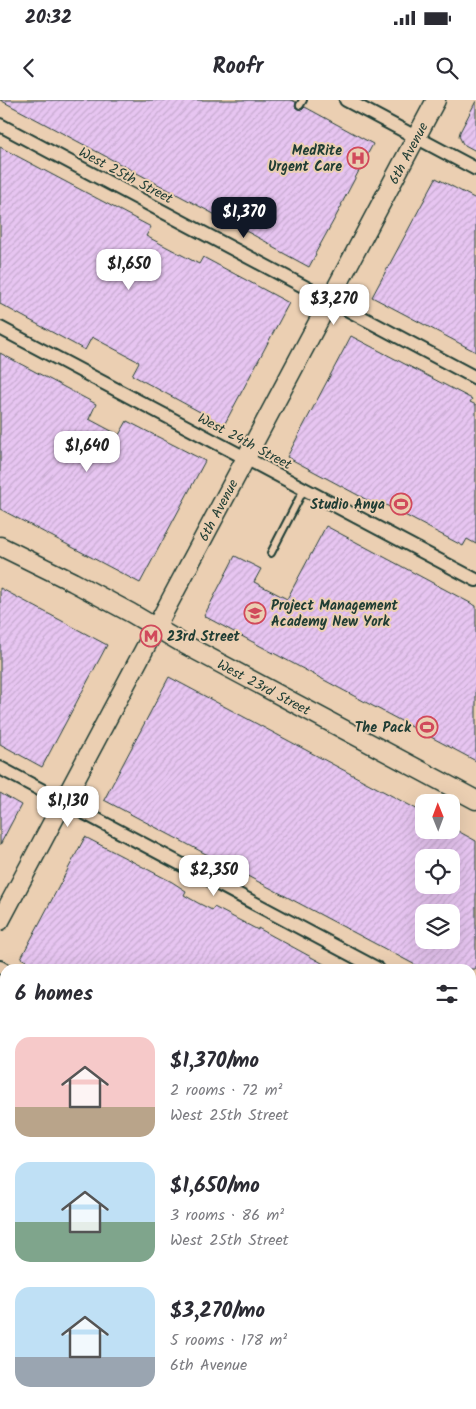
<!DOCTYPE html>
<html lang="en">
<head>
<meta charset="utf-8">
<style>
  :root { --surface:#fff; --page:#f7f7f7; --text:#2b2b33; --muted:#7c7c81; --accent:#111827 }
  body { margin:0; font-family:Kalam,sans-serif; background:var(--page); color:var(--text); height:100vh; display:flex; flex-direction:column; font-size:19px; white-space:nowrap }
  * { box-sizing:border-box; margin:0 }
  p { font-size:16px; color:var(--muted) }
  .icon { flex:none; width:28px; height:28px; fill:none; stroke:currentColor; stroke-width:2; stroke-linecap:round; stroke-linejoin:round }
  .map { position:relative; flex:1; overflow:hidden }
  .drawer { position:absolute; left:0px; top:864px; width:476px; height:446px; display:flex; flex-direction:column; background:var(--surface); border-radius:15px 15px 0 0; box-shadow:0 5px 20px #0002 }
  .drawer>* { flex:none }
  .needle { width:32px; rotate:359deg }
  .tools { position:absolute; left:415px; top:694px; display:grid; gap:10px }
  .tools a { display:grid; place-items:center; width:45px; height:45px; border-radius:10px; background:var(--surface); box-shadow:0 5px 20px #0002; font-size:25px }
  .price { position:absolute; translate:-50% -42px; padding:0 11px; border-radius:10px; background:#fff; color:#222; font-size:16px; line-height:32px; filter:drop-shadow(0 1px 2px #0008) }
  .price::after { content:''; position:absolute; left:50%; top:30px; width:15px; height:11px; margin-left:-8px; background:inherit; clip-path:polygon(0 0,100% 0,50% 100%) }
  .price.active { background:var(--accent); color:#fff }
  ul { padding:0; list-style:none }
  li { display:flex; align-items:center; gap:15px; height:125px; padding:0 15px }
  li span { display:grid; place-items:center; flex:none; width:140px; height:100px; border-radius:15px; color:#555 }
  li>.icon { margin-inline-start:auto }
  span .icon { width:60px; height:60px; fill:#fffc; stroke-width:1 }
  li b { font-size:21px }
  h2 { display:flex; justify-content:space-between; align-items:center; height:60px; padding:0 15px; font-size:21px }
  .status { display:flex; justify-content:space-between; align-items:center; height:35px; padding:0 25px; background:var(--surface); direction:ltr }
  .status svg { height:14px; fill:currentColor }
  header { display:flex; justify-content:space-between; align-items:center; height:65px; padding:0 15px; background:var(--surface); font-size:22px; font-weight:700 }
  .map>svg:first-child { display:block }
</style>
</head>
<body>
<div class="status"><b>20:32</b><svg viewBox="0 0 49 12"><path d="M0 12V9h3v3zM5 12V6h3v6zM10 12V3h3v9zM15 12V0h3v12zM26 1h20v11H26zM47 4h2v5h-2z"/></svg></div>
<header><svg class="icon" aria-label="back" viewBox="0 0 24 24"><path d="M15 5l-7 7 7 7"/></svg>Roofr<svg class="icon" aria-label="search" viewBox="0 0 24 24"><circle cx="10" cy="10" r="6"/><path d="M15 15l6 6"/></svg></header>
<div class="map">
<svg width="476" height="1309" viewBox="0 0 476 1309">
  <defs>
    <pattern id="building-hatch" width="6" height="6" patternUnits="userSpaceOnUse" patternTransform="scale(1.25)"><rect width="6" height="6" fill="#e7c5f1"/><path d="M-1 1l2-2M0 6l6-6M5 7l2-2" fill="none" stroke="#c6aacf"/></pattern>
  </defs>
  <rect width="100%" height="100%" fill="#ebcfb2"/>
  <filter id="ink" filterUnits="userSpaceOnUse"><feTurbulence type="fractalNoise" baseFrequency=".02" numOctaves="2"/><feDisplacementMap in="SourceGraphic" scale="10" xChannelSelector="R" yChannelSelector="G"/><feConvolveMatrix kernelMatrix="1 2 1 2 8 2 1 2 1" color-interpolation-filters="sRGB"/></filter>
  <g filter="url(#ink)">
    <path fill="url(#building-hatch)" stroke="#1f3d34" fill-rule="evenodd" d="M0,0h291l5,2 -1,5 3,2 4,1 3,-3 68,37 -32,61h1l-7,13 -20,36h1l-7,13 -37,-20v-2z
      M476,1v50l-13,-7 -4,-8 1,-4z
      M0,47l151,80 -5,9 53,28 4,-7 86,46 -65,122 -92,-50 7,-13 -47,-25 -7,13 -85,-46z
      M436,78l40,21v153l-104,-55z
      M351,236l121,63 -2,3 6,3v139l-9,-5 -4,7 -79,-42 -2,4 -95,-51z
      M0,253l96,51 -7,15 30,16 8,-14 78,40 -65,122 -140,-74z
      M326,426l150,80v155l-272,-145 31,-60 26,13 -7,13 33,17z
      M0,488l107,57 -65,122 -42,-23z
      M169,577l255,136v17h32l20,11v128h-53l-319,-169zM424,758h27v27h-27zM424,812h27v28h-27z
      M0,693l21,12 -21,40z
      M85,737l87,45 14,9 -2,4 14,8 14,7 2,-3 44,23v-2l75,41h-293l-19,-11z"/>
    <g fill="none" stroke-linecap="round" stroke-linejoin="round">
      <g stroke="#1f3d34" stroke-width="10">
        <path id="service" d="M300,5l3,-5
          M271,453l33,-64"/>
      </g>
      <g stroke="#1f3d34" stroke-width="16">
        <path id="minor" d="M346,0l130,69
          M0,25l476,253
          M0,228l476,252
          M0,668l378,201
          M0,867l5,3
          M471,918l5,2
          M0,1065l5,2
          M471,1118l5,3
          M0,1258l5,2
          M89,1305l8,4
          M452,1305l7,4"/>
      </g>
      <g stroke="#1f3d34" stroke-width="21">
        <path id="secondary" d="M0,446l73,36 58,31 51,30 294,157
          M0,821l436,-821"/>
      </g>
      <use href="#service" stroke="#ebcfb2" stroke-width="6"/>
      <use href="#minor" stroke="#ebcfb2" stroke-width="12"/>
      <use href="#secondary" stroke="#ebcfb2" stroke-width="18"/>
    </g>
  </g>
  <defs>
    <g id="hospital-ring" transform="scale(1.125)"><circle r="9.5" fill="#ebcfb2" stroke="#d1495b" stroke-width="1.5"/><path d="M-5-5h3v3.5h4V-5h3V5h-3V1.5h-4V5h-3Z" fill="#d1495b"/></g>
    <g id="stadium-ring" transform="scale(1.125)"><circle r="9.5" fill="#ebcfb2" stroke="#d1495b" stroke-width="1.5"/><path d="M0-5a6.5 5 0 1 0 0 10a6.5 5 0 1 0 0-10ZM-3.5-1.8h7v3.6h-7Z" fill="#d1495b"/></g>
    <g id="university-ring" transform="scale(1.125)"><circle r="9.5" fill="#ebcfb2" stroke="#d1495b" stroke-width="1.5"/><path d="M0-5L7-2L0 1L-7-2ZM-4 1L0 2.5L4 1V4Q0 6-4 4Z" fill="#d1495b"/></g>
    <g id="metro-ring" transform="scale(1.125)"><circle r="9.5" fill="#ebcfb2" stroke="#d1495b" stroke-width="1.5"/><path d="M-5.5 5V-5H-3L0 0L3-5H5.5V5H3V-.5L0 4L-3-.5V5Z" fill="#d1495b"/></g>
  </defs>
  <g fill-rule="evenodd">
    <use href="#hospital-ring" x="358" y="58"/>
    <use href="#stadium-ring" x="401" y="404"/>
    <use href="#university-ring" x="255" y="513"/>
    <use href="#metro-ring" x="151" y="536"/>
    <use href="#stadium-ring" x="427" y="627"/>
  </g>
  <g text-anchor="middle" stroke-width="4" stroke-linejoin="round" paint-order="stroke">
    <g font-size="14" font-weight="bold" fill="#1f3d34" stroke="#ebcfb2" text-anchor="end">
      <text x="342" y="55">MedRite<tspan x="342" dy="16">Urgent Care</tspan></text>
      <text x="385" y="409">Studio Anya</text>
      <text x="271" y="510" text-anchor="start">Project Management<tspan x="271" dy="16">Academy New York</tspan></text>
      <text x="167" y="541" text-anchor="start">23rd Street</text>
      <text x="411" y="632">The Pack</text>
    </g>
    <g font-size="14" fill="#1f3d34" stroke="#ebcfb2">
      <text transform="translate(408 53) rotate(-62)" y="5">6th Avenue</text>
      <text transform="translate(126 75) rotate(28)" y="5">West 25th Street</text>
      <text transform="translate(245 341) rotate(28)" y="5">West 24th Street</text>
      <text transform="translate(218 410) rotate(-62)" y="5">6th Avenue</text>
      <text transform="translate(264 587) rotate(28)" y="5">West 23rd Street</text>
    </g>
  </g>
</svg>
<div class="tools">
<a><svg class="needle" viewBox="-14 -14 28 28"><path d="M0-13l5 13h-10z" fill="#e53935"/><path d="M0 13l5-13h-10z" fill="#7c7c81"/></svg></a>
<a><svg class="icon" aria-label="locate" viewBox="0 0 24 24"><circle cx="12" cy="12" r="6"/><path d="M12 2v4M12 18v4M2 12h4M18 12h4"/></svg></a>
<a><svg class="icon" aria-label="layers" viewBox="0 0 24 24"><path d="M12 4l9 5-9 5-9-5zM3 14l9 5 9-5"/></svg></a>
</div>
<b class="price active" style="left:244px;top:139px">$1,370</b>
<b class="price" style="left:129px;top:191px">$1,650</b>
<b class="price" style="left:334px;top:226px">$3,270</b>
<b class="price" style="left:87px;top:373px">$1,640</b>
<b class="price" style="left:68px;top:728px">$1,130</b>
<b class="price" style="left:214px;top:797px">$2,350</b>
<section class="drawer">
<h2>6 homes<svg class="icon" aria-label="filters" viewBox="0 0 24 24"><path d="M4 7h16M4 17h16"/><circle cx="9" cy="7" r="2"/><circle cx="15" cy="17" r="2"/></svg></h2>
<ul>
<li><span style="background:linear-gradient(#f6c9c9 70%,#b9a48a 0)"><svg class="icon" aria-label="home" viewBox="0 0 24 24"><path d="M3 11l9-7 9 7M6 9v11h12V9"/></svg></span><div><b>$1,370/mo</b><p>2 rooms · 72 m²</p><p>West 25th Street</p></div></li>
<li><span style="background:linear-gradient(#bfe0f5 60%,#7fa58c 0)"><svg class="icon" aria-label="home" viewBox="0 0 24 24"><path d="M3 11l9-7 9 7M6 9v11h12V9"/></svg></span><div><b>$1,650/mo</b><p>3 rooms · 86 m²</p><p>West 25th Street</p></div></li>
<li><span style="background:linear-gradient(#bfe0f5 70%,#9aa5b1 0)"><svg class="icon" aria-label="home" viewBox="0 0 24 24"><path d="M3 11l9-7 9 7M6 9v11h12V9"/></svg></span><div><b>$3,270/mo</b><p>5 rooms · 178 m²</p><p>6th Avenue</p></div></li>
</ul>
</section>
</div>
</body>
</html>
